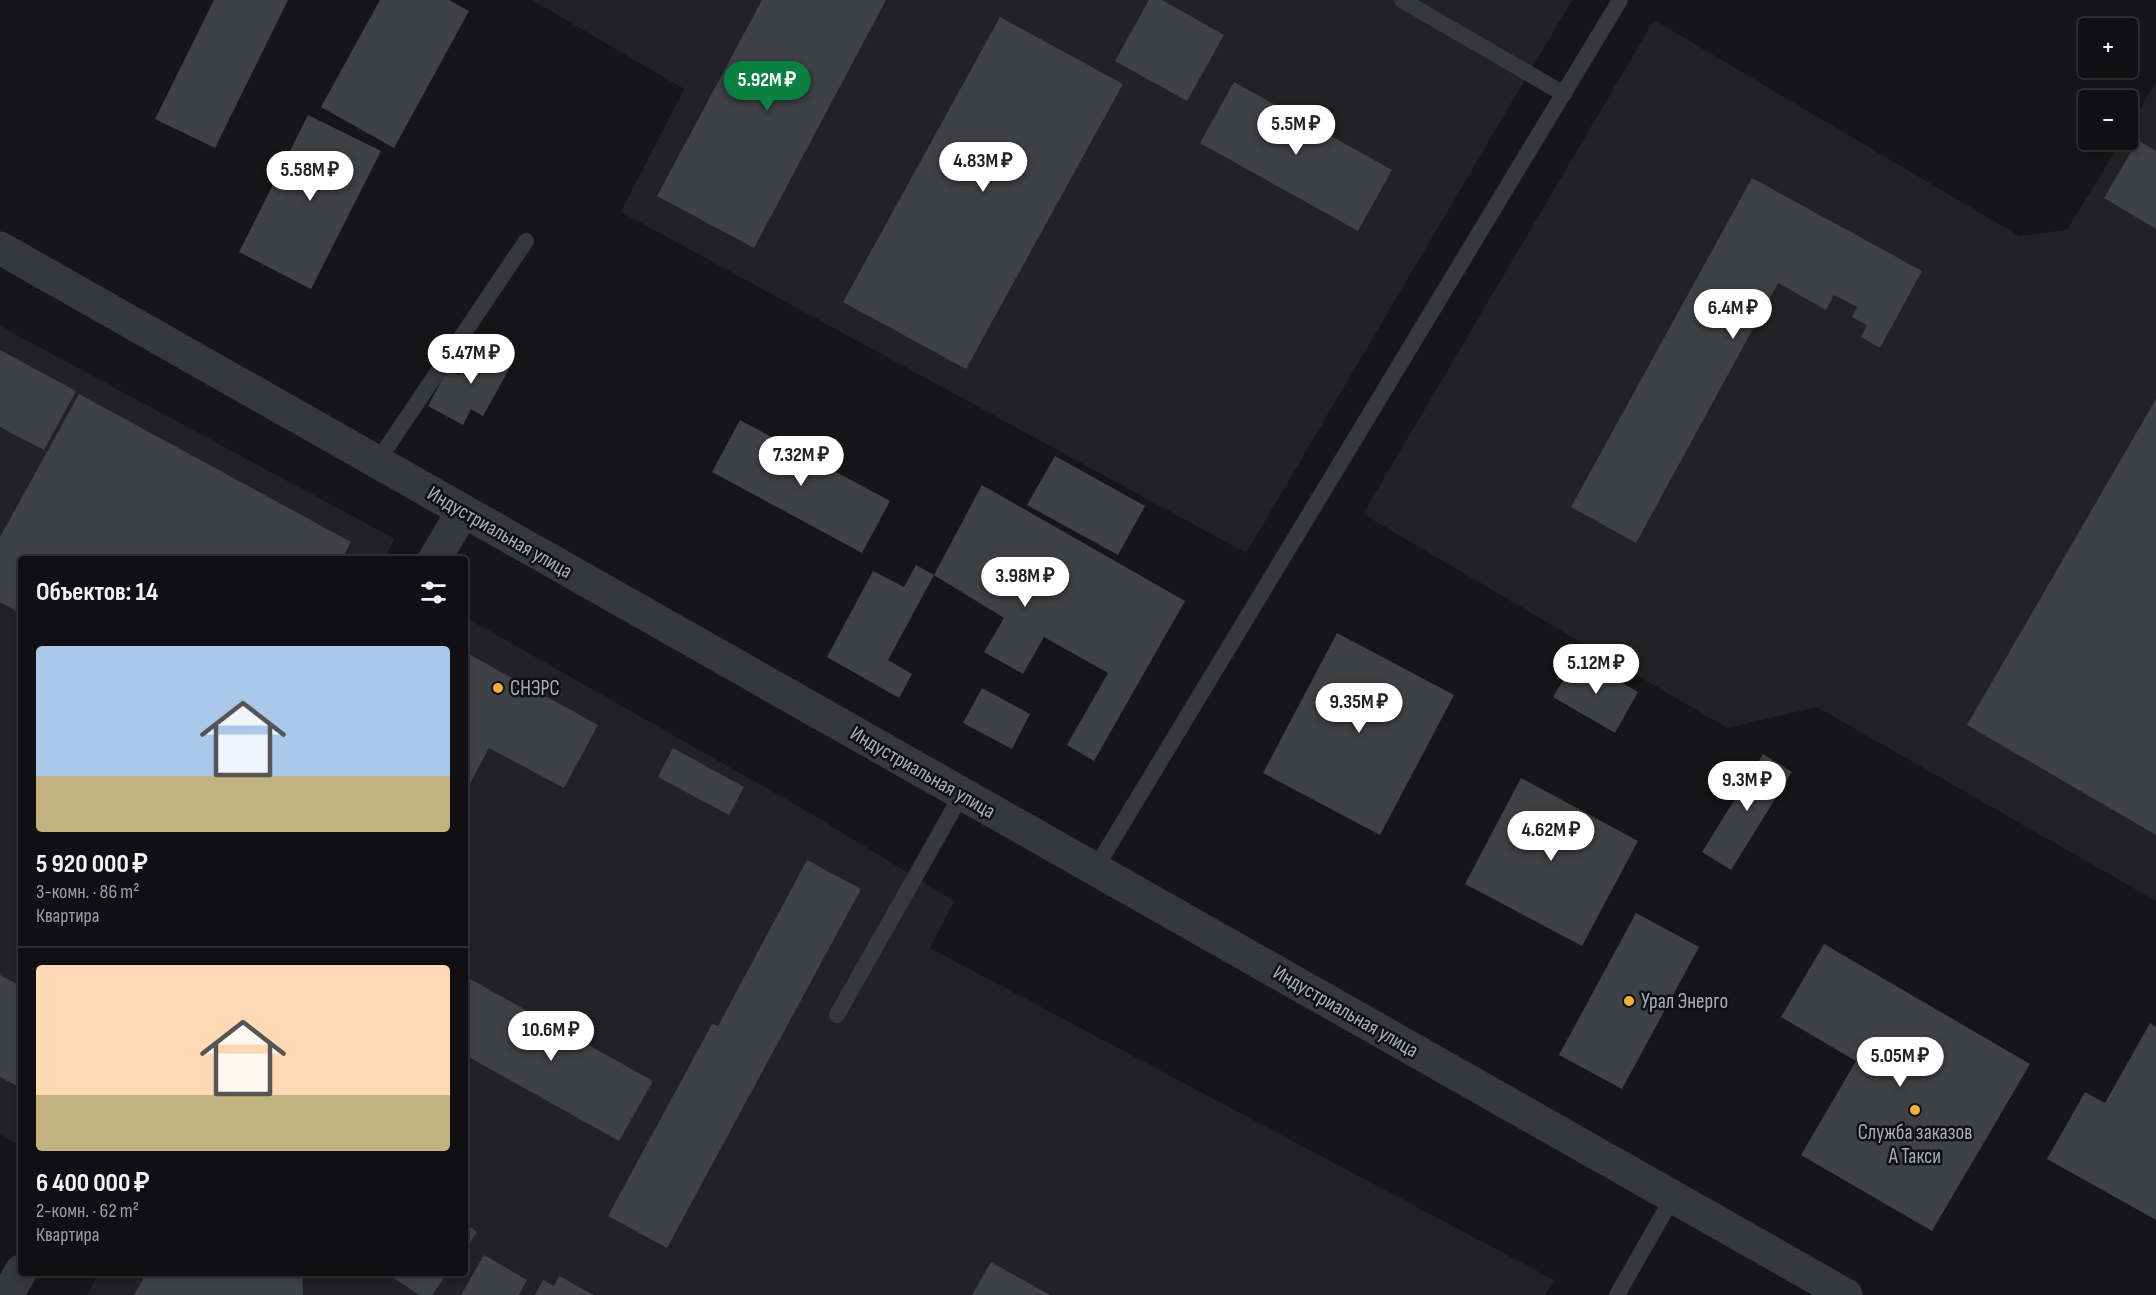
<!DOCTYPE html>
<html lang="ru">
<head>
<meta charset="utf-8">
<style>
  :root { --surface:#101012; --page:#1e1e20; --text:#f1f3f6; --muted:#9c9d9f; --line:#303032; --accent:#0b8043 }
  body { margin:0; font-family:"Sofia Sans Condensed",sans-serif; background:var(--page); color:var(--text); height:100vh; display:flex; flex-direction:column; font-size:22px; white-space:nowrap }
  * { box-sizing:border-box; margin:0 }
  p { font-size:20px; color:var(--muted) }
  .icon { flex:none; width:33px; height:33px; fill:none; stroke:currentColor; stroke-width:2; stroke-linecap:round; stroke-linejoin:round }
  .map { position:relative; flex:1; overflow:hidden }
  .details { position:absolute; left:18px; top:556px; width:450px; height:720px; display:flex; flex-direction:column; background:var(--surface); border-radius:6px; box-shadow:0 3px 9px #0003,0 0 0 2px var(--line) }
  .details>* { flex:none }
  .controls { position:absolute; left:2078px; top:18px; display:grid; gap:12px }
  .controls a { display:grid; place-items:center; width:60px; height:60px; border-radius:6px; background:var(--surface); box-shadow:0 3px 9px #0003,0 0 0 2px var(--line); font-size:30px }
  .price { position:absolute; translate:-50% -51px; padding:0 14px; border-radius:21px; background:#fff; color:#222; font-size:20px; line-height:39px; filter:drop-shadow(0 2px 3px #0008) }
  .price::after { content:''; position:absolute; left:50%; top:36px; width:18px; height:14px; margin-left:-9px; background:inherit; clip-path:polygon(0 0,100% 0,50% 100%) }
  .price.current { background:var(--accent); color:#fff }
  ul { padding:0; list-style:none }
  li { display:grid; align-content:center; gap:12px; height:318px; padding:0 18px }
  li+li { border-top:2px solid var(--line) }
  li span { display:grid; place-items:center; height:186px; border-radius:6px; color:#555 }
  li>.icon { margin-inline-start:auto }
  span .icon { width:108px; height:108px; fill:#fffc; stroke-width:1 }
  li b { font-size:26px }
  h2 { display:flex; justify-content:space-between; align-items:center; height:72px; padding:0 18px; font-size:26px }
  .map>svg:first-child { display:block }
</style>
</head>
<body>
<div class="map">
<svg width="2156" height="1295" viewBox="0 0 2156 1295">
  <rect width="100%" height="100%" fill="#161618"/>
  <path fill="#222225" d="M532,0h1040l-326,553 -625,-341 63,-123z
    M1654,20l365,216 48,-6 55,-90h5v-10l29,-48v819l-339,-194 -90,21 -364,-214z
    M0,326l395,213 -11,20 -363,1v586l-21,-12z
    M465,617l340,193 149,91 -24,47 624,332 -9,15h-1458l11,-21h367z"/>
  <path fill="#404145" d="M214,0h74l-73,148 -60,-29z
    M380,0h69l20,11 -75,137 -73,-41z
    M762,0h124l-132,248 -97,-52z
    M1149,0h13l62,35 -37,66 -72,-40z
    M1000,17l123,67 -157,285 -123,-67z
    M1234,82l158,88 -34,61 -158,-88z
    M308,115l73,36 -70,138 -72,-37z
    M2138,140l18,11v78l-52,-31z
    M1752,178l170,93 -42,77 -19,-11 6,-12 -15,-8 5,-10 -23,-12 -8,15 -48,-27 -142,260 -65,-36z
    M477,342l36,20 -30,54 -12,-7 -8,16 -35,-19 20,-37 11,6z
    M0,350l76,41 -32,59 -44,-23z
    M79,394l272,148 -10,18h-320v54l-21,-12v-65z
    M2156,399v436l-189,-110z
    M740,420l150,81 -28,52 -150,-81z
    M1055,456l90,50 -27,49 -91,-50z
    M982,485l203,116 -91,160 -27,-16 41,-72 -64,-36 -21,37 -39,-22 20,-34 -70,-43 -46,85 24,14 -13,24 -72,-41 46,-86 31,16 12,-22 18,10z
    M1337,633l117,62 -74,140 -117,-62z
    M465,652l133,73 -34,63 -75,-40 -24,45z
    M1577,657l61,35 -23,41 -62,-36z
    M982,688l48,26 -18,35 -49,-26z
    M673,748l71,39 -15,28 -71,-38z
    M1763,754l29,18 -61,98 -29,-18z
    M1521,778l117,63 -56,105 -117,-62z
    M807,860l54,29 -194,359 -59,-32 104,-192 6,2z
    M1636,913l63,34 -77,142 -63,-34z
    M1824,944l206,120 -98,167 -131,-76 55,-94 -75,-44z
    M0,975l21,11v102l-21,-11z
    M465,976l188,105 -34,60 -154,-86z
    M2150,1023l6,4v193l-109,-61 38,-67 20,11z
    M465,1223l12,9 -12,17z
    M484,1255l43,25 -8,15h-58z
    M991,1262l59,33h-78z
    M146,1274h156l1,21h-169z
    M388,1274h59l-15,21h-13z
    M559,1276l35,19h-59l8,-15 11,6z"/>
  <g fill="none" stroke-linecap="round" stroke-linejoin="round">
    <path stroke="#37383d" stroke-width="16" d="M1402,0l162,94
      M377,462l149,-221
      M1095,869l525,-869
      M837,1015l125,-221
      M1617,1295l56,-98"/>
    <path stroke="#37383d" stroke-width="33" d="M0,248l1846,1047
      M434,560l29,-49
      M7,1295l14,-24"/>
  </g>
  <g fill="#f2b134" stroke="#111113" stroke-width="2">
    <circle cx="498" cy="688" r="6"/>
    <circle cx="1629" cy="1001" r="6"/>
    <circle cx="1915" cy="1110" r="6"/>
  </g>
  <g text-anchor="middle" stroke-width="5" stroke-linejoin="round" paint-order="stroke">
    <g font-size="21" fill="#a8adb8" stroke="#111113">
      <text transform="translate(500 532) rotate(30)" y="7">Индустриальная улица</text>
      <text transform="translate(923 772) rotate(30)" y="7">Индустриальная улица</text>
      <text transform="translate(1346 1011) rotate(30)" y="7">Индустриальная улица</text>
    </g>
    <g font-size="21" fill="#a8adb8" stroke="#111113" text-anchor="start">
      <text x="510" y="695">СНЭРС</text>
      <text x="1641" y="1008">Урал Энерго</text>
      <text x="1915" y="1139" text-anchor="middle">Служба заказов<tspan x="1915" dy="24">А Такси</tspan></text>
    </g>
  </g>
</svg>
<div class="controls">
<a>+</a>
<a>−</a>
</div>
<b class="price current" style="left:767px;top:112px">5.92M ₽</b>
<b class="price" style="left:1296px;top:156px">5.5M ₽</b>
<b class="price" style="left:983px;top:193px">4.83M ₽</b>
<b class="price" style="left:310px;top:202px">5.58M ₽</b>
<b class="price" style="left:1733px;top:340px">6.4M ₽</b>
<b class="price" style="left:471px;top:385px">5.47M ₽</b>
<b class="price" style="left:801px;top:487px">7.32M ₽</b>
<b class="price" style="left:1025px;top:608px">3.98M ₽</b>
<b class="price" style="left:1596px;top:695px">5.12M ₽</b>
<b class="price" style="left:1359px;top:734px">9.35M ₽</b>
<b class="price" style="left:1747px;top:812px">9.3M ₽</b>
<b class="price" style="left:1551px;top:862px">4.62M ₽</b>
<b class="price" style="left:551px;top:1062px">10.6M ₽</b>
<b class="price" style="left:1900px;top:1088px">5.05M ₽</b>
<section class="details">
<h2>Объектов: 14<svg class="icon" aria-label="filters" viewBox="0 0 24 24"><path d="M4 7h16M4 17h16"/><circle cx="9" cy="7" r="2"/><circle cx="15" cy="17" r="2"/></svg></h2>
<ul>
<li><span style="background:linear-gradient(#a9c7e8 70%,#c2b280 0)"><svg class="icon" aria-label="home" viewBox="0 0 24 24"><path d="M3 11l9-7 9 7M6 9v11h12V9"/></svg></span><div><b>5 920 000 ₽</b><p>3-комн. · 86 m²</p><p>Квартира</p></div></li>
<li><span style="background:linear-gradient(#ffd9b3 70%,#c2b280 0)"><svg class="icon" aria-label="home" viewBox="0 0 24 24"><path d="M3 11l9-7 9 7M6 9v11h12V9"/></svg></span><div><b>6 400 000 ₽</b><p>2-комн. · 62 m²</p><p>Квартира</p></div></li>
</ul>
</section>
</div>
</body>
</html>
